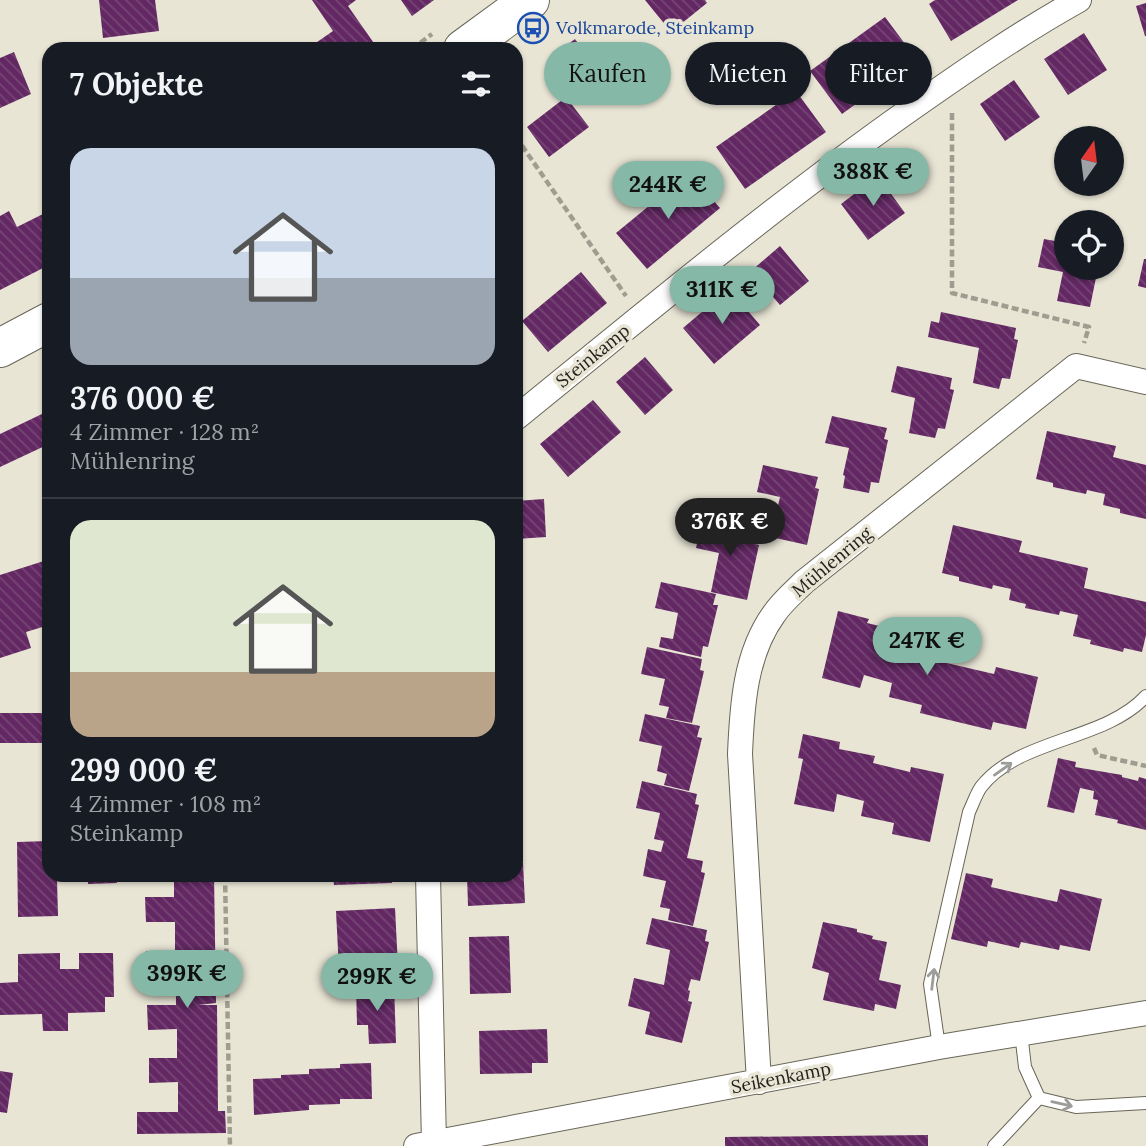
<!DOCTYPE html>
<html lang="de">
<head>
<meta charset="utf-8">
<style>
  :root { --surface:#171b24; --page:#242831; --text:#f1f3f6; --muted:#9ea1a6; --line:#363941; --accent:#86b8a8 }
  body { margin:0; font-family:Lora,serif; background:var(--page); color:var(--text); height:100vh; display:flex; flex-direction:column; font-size:26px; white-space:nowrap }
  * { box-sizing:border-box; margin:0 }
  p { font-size:23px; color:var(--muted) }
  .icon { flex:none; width:38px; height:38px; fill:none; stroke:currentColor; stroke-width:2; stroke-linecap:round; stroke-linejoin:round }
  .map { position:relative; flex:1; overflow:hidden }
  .panel { position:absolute; left:42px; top:42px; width:481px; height:840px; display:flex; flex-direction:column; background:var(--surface); border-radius:21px; box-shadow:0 2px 5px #0004 }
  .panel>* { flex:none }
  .top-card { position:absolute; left:544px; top:42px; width:495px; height:63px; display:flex; gap:14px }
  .needle { width:46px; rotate:14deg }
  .controls { position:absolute; left:1054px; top:126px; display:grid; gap:14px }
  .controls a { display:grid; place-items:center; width:70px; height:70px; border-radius:50%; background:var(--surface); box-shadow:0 2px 5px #0004; font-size:35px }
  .price { position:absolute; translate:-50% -60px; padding:0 16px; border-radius:24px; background:var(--accent); color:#111; font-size:23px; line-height:46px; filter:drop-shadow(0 2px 4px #0008) }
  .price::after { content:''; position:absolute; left:50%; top:42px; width:21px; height:16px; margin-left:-10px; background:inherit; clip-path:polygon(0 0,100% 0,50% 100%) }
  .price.selected { background:#222; color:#fff }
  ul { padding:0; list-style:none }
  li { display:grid; align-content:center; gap:14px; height:371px; padding:0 28px }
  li+li { border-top:2px solid var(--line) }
  li span { display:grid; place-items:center; height:217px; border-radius:21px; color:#555 }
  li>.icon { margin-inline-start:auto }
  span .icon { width:126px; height:126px; fill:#fffc; stroke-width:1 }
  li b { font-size:30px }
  h2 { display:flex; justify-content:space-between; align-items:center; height:84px; padding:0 28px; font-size:30px }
  .chip { padding:0 24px; border-radius:32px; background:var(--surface); box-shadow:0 2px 5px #0004; font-size:24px; line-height:63px }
  .chip.selected { background:var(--accent); color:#111 }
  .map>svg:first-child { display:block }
</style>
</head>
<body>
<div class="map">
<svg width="1146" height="1146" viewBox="0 0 1146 1146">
  <defs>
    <pattern id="building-back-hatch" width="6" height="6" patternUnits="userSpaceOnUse" patternTransform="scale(1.75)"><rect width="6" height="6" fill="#632863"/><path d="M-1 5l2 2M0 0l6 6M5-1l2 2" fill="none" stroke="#754675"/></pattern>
  </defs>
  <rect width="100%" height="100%" fill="#e8e5d5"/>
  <path fill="url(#building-back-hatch)" d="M99,0h56l4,31 -56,7z
    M312,0h44l-8,6 30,43h-71l26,-18z
    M401,0h33l-22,16z
    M645,0h60l2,3 -36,29z
    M935,0h83l-67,41 -22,-37z
    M1146,3v33h-1l-9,-30z
    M885,17l32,43 -75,54 -32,-43z
    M1084,33l23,37 -39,25 -24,-36z
    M575,39l25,33 -29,23 -3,-3 -7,6 -16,-21 13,-10 -7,-10z
    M14,52l17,42 -31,14v-50z
    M1014,80l26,37 -35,24 -25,-37z
    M796,91l30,41 -81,57 -29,-42z
    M566,97l23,30 -40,30 -22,-30z
    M689,173l31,35 -73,61 -31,-36z
    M878,176l27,37 -37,27 -27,-36z
    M9,211l8,16 32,-16v54l-49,25v-74z
    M1111,238l9,2 -5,22 -4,-1z
    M1044,239l22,4v25h32l-8,39 -33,-6 6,-29 -25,-5z
    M780,246l29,35 -29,24 -29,-34z
    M1144,259h2v29l-8,-2z
    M581,272l26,31 -59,49 -26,-31z
    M729,289l31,36 -46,39 -31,-36z
    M941,312l75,16 -2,11 4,1 -8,39 -8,-1 -3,11 -26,-6 6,-35 -51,-11 3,-16 8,2z
    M645,357l28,33 -28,25 -29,-33z
    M897,366l55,12 -2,11 4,1 -9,39 -7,-1 -3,10 -26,-5 6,-35 -24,-6z
    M593,400l28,32 -53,45 -28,-33z
    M42,414l7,14v16l-49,23v-33z
    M832,416l55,12 -3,11 4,1 -9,43 -8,-1 -2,11 -26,-5 2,-12 -2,-1 6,-27 -24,-5z
    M1047,431l69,15 -3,11 33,8v54l-26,-6v-4l-17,-4 2,-11 -18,-4 -1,4 -33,-7v-4l-17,-4z
    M763,465l55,12 -3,11 4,1 -12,56 -36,-8 9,-40 -23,-5z
    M544,499l2,38 -30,2v-38z
    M702,521l55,12 -2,11 4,1 -12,55 -36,-8 8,-39 -23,-5z
    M953,525l69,16 -3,11 69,16 -4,20 62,14v33l-4,17 -18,-4 -1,4 -33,-8 1,-4 -18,-4 5,-21 -18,-4 -1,4 -34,-7 1,-4 -17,-4 2,-11 -18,-4 -1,4 -33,-8v-4l-17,-4z
    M47,560l2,57 -2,1 2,7 -23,7 5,16 -31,10v-83z
    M661,582l55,12 -3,11h5l-10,42 -5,-1 -2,11 -42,-10 2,-10 12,2 5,-26 -23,-5z
    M516,596h5l1,30h-6z
    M838,611l31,8 -2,4 37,9 -3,12 40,10 -3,7 56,13 2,-7 42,10 -12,52 -33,-7 -2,8 -71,-17 2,-8 -33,-8 3,-14 -28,-8 -4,13 -38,-10z
    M647,647l55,12 -2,11 4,1 -12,52 -26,-5 3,-11 -10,-2 6,-26 -24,-5z
    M0,713h49v30h-49z
    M645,714l55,12 -3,11 5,1 -13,53 -25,-6 3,-11 -10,-3 5,-25 -23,-5z
    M803,734l37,8 -1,7 36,7 -2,7 37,9 1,-5 33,7 -14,68 -38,-8 2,-11 -33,-7 3,-15 -27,-7 -3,18 -40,-8 9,-45 -5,-1z
    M1058,758l18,4 -1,5 47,8v2l16,4 1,-4 7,2v51l-29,-7 1,-3 -23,-5 3,-15 -5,-1 1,-8 -14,-3 -6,25 -27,-6z
    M642,781l55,13 -2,10 4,1 -12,53 16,3 -2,11 4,1 -12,53 -25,-6 2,-11 -10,-2 6,-26 -23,-5 5,-27 13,3 3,-11 -10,-2 6,-26 -24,-5z
    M49,841v34h68v8l-29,1v-5l-31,1 1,36 -40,1 -1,-75z
    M516,863h7l2,40 -57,3 -1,-31h49z
    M966,873l27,6 -2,8 66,15 3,-13 42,10 -12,52 -30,-6 -1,5 -38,-8 -2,6 -31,-7 -1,6 -36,-8z
    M174,875h40l2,128 -18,2h19l1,106h7l1,22 -89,1v-22h41v-30l-29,1v-25h28v-29l-29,1 -1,-25h29v-29h-29l-1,-25h36l-7,-1v-28h-29l-1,-25h29z
    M333,875h58l1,8 -58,2z
    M395,908l3,59 -59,3 -3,-59z
    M652,918l55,12 -2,11 4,1 -9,39 -9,-2 -3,11 2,1 -2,10 4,1 -10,41 -37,-9 5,-22 -22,-6 6,-28 30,7 6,-35 -24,-6z
    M823,922l34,7v3l16,4 -1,3 15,3 -8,38 22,5 -5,24 -21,-5 -1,7 -51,-11 6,-27 -17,-5z
    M509,936l2,57 -41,1 -1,-57z
    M60,953v16h19v-16h34l1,44h-9v15l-37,1v18h-25l-1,-17 -42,1v-32l18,-1v-28z
    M394,985l2,58 -27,1 -1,-19h-11l-1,-39z
    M547,1029l1,34h-16v10l-52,1 -1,-43z
    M371,1063l1,36h-32v5l-31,1v5l-55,5 -1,-36 28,-1v-3l28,-1v-5l31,-1v-4z
    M0,1071l13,2 -6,40 -7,-1z
    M928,1135v11h-203v-9z"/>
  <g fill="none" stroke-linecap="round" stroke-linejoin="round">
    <g stroke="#696658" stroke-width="14">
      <path id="service" d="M1021,1033l4,34 14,31 37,9 70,-4
        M939,1047l-9,-63 39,-172c4,-8 7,-18 12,-25 38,-49 124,-46 165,-91
        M994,1146l45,-48"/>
    </g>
    <g stroke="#696658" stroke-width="26">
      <path id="minor" d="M516,418c128,-104 255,-210 389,-305 57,-40 113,-79 174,-113
        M428,875l6,268
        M759,1082l-19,-328c2,-48 5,-100 34,-140 8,-12 20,-22 30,-32l272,-216 70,16
        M416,1146l523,-99 207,-34"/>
    </g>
    <g stroke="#696658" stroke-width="40">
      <path id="primary" d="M463,49l67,-49
        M0,348l49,-26"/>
    </g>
    <path stroke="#9f9d90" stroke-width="4.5" stroke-dasharray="7 3.5" stroke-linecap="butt" d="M412,49l20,-15
      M952,113v180l137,34 -5,16
      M516,137l110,159
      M1094,748l3,7 49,11
      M225,875l5,271"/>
    <use href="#service" stroke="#fff" stroke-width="12"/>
    <use href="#minor" stroke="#fff" stroke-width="24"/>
    <use href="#primary" stroke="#fff" stroke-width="38"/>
  </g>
  <defs><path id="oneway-shaft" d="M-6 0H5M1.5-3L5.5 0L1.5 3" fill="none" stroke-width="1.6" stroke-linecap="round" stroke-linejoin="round" transform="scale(1.75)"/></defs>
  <g stroke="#9c9c99">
    <use href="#oneway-shaft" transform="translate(1003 769) rotate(-35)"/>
    <use href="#oneway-shaft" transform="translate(933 979) rotate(-83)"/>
    <use href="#oneway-shaft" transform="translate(1062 1104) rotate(13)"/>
  </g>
  <defs>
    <g id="bus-ring" transform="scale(1.575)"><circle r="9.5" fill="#e8e5d5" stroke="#1a4fb4" stroke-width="1.5"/><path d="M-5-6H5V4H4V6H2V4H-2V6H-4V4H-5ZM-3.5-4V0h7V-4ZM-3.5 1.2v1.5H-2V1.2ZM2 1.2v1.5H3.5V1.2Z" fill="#1a4fb4"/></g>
  </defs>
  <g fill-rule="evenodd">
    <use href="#bus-ring" x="533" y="28"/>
  </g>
  <g text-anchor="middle" stroke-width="7" stroke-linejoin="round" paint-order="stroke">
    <g font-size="18" fill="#164399" stroke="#e8e5d5" text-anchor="start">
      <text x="556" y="34">Volkmarode, Steinkamp</text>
    </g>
    <g font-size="18" fill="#23221c" stroke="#e8e5d5">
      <text transform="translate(593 356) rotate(-39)" y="6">Steinkamp</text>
      <text transform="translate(832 562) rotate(-40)" y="6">Mühlenring</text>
      <text transform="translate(781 1078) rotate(-11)" y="6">Seikenkamp</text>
    </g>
  </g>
</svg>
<div class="controls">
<a><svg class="needle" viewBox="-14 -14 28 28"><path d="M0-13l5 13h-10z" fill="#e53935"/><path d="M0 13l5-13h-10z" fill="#9ea1a6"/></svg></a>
<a><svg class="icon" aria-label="locate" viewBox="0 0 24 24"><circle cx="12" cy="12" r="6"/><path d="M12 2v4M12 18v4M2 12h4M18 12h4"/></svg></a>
</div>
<b class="price" style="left:873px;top:208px">388K €</b>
<b class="price" style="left:668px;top:221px">244K €</b>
<b class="price" style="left:722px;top:326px">311K €</b>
<b class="price selected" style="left:730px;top:558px">376K €</b>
<b class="price" style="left:927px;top:677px">247K €</b>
<b class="price" style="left:187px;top:1010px">399K €</b>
<b class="price" style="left:377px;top:1013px">299K €</b>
<div class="top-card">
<a class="chip selected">Kaufen</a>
<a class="chip">Mieten</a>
<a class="chip">Filter</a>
</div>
<section class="panel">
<h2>7 Objekte<svg class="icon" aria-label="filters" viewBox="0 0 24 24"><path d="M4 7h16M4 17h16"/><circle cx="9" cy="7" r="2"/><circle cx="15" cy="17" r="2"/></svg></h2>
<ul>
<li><span style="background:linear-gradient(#c9d6e8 60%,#9aa5b1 0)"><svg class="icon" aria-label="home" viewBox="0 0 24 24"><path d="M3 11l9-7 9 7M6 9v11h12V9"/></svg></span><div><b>376 000 €</b><p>4 Zimmer · 128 m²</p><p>Mühlenring</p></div></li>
<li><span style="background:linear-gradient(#dfe7d0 70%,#b9a48a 0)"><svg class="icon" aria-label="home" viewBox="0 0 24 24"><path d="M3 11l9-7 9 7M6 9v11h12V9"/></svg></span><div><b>299 000 €</b><p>4 Zimmer · 108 m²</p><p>Steinkamp</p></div></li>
</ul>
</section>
</div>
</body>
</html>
